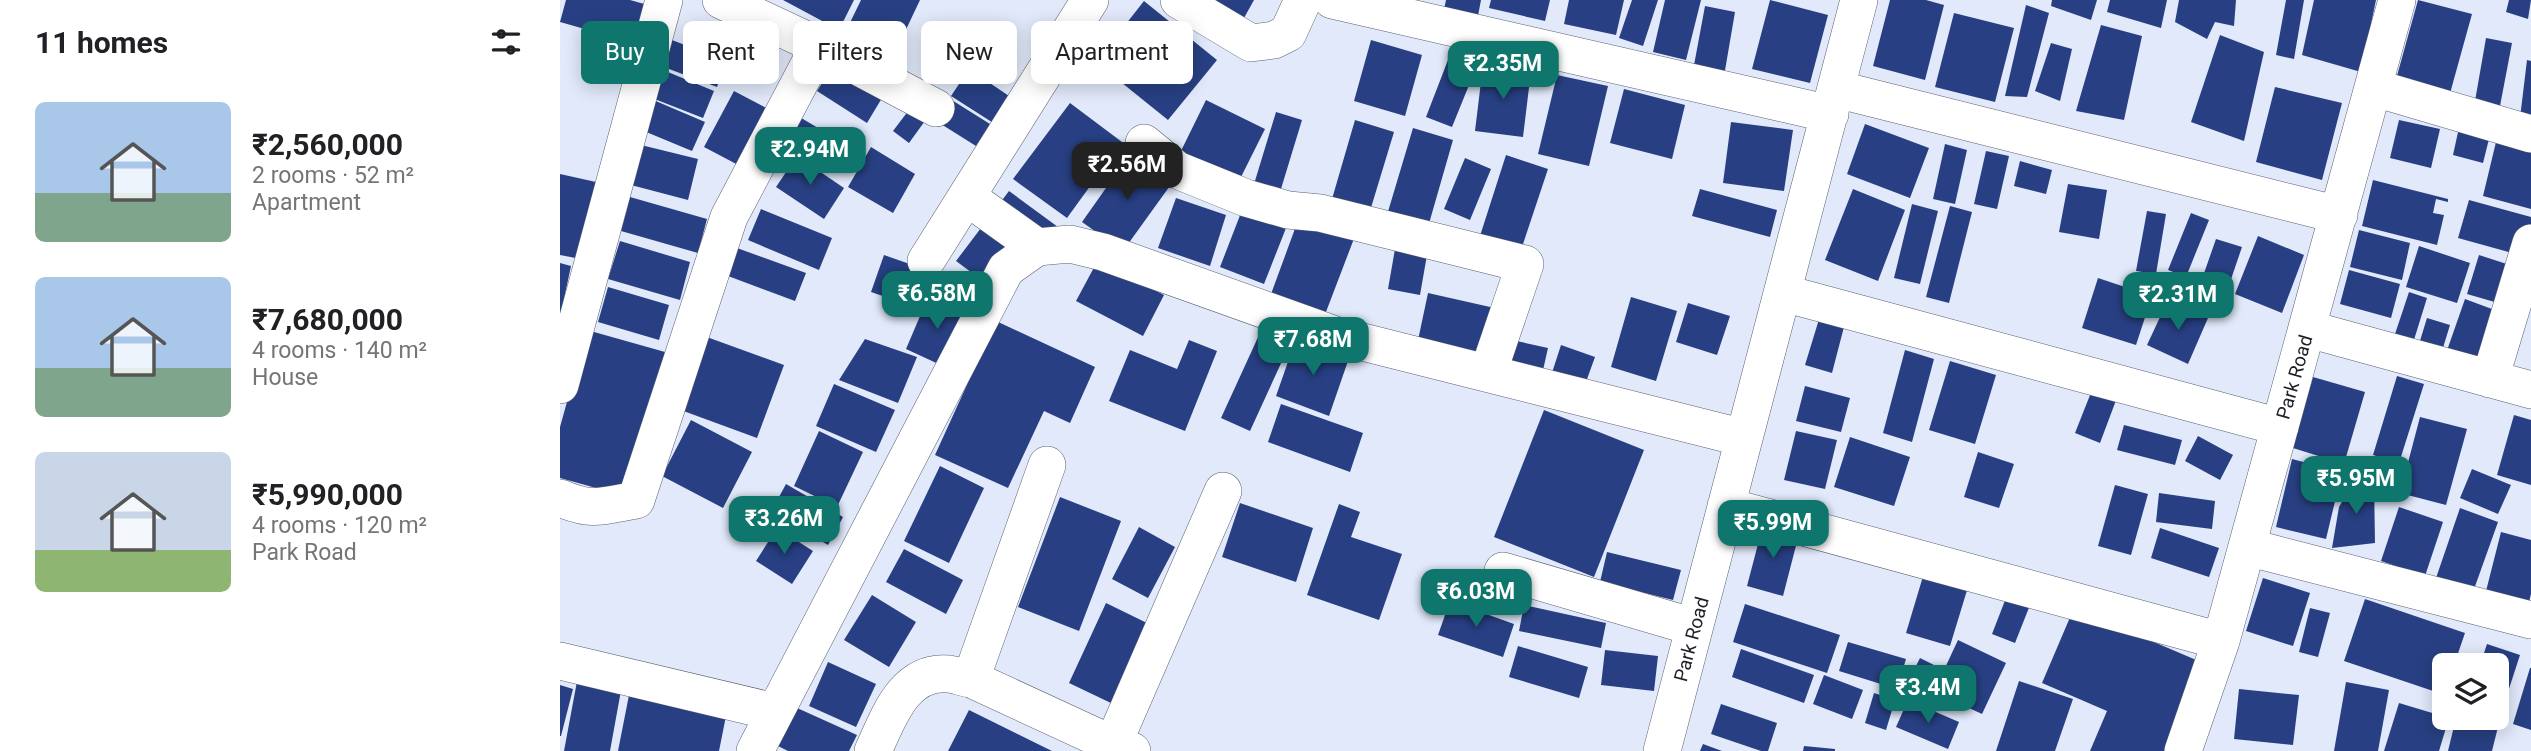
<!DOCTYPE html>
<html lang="en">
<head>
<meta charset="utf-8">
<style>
  :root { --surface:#fff; --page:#f6f6f6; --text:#202124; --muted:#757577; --accent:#0f766e }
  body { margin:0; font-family:Roboto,sans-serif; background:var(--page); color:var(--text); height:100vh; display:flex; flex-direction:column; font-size:26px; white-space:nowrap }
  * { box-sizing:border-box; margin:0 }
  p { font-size:23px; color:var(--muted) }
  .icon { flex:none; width:38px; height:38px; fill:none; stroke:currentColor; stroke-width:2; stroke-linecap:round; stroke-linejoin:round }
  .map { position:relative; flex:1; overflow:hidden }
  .sheet { display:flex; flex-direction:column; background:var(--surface); width:560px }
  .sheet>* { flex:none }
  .banner { position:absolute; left:21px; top:21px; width:665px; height:63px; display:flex; gap:14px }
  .fabs { position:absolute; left:1872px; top:653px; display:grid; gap:14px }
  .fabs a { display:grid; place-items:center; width:77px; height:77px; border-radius:10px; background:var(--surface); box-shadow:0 4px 18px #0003; font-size:35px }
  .price { position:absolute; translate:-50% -60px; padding:0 16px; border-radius:14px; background:var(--accent); color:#fff; font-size:23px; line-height:46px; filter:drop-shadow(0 2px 4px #0008) }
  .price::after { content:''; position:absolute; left:50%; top:42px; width:21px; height:16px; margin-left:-10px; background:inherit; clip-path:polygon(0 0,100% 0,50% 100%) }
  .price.current { background:#222; color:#fff }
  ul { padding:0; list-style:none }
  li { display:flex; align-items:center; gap:21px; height:175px; padding:0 35px }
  li span { display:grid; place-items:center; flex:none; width:196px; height:140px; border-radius:10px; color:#555 }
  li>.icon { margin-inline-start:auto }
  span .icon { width:84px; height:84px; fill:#fffc; stroke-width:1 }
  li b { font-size:30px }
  h2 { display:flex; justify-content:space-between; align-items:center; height:84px; padding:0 35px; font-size:30px }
  .pill { padding:0 24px; border-radius:10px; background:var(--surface); box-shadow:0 4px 18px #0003; font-size:24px; line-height:63px }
  .pill.current { background:var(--accent); color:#fff }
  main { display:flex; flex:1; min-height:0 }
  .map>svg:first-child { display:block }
</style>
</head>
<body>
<main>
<section class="sheet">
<h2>11 homes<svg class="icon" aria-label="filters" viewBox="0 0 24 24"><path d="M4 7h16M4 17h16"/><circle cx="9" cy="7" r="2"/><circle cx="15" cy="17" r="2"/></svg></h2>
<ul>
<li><span style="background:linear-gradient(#a9c7e8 65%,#7fa58c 0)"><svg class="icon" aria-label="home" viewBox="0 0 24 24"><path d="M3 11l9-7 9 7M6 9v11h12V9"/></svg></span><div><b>₹2,560,000</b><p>2 rooms · 52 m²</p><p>Apartment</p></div></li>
<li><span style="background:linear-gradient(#a9c7e8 65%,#7fa58c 0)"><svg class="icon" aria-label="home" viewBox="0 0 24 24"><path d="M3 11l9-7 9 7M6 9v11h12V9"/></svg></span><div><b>₹7,680,000</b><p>4 rooms · 140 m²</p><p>House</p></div></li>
<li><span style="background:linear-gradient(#c9d6e8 70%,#8fb573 0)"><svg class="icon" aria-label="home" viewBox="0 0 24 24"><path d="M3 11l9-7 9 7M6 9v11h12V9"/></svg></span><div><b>₹5,990,000</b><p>4 rooms · 120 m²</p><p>Park Road</p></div></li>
</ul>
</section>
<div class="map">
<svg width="1971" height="751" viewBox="0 0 1971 751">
  <rect width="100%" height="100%" fill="#e1e9fa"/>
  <path fill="#284083" d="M6,0h64l18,5 -10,39 -78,-22z
    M223,0h71l-15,30z
    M301,0h59l-27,57 -48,-24z
    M632,0h62l-15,27z
    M886,0h35l-4,21 -34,-7z
    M931,0h59l-5,21 -56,-13z
    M1009,0h55l-8,35 -52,-11z
    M1072,0h26l-15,46 -24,-8z
    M1105,0h36l-15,60 -33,-8z
    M1210,0l58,15 -18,68 -58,-14z
    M1330,0h36l18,5 -19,75 -52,-14z
    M1492,0h45l-6,20 -40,-14z
    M1550,0h57l-6,28 -54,-16z
    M1619,0h57l-2,26 -19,-4 -8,17 -32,-17z
    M1726,0h18l-10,59 -18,-4z
    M1754,0h62l-15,72 -59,-17z
    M1858,0l54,14 -23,83 -54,-14z
    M1949,0h22l-3,19 -22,-7z
    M584,1l73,59 -49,60 -72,-58z
    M1466,5l23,8 -22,84 -22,-1z
    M1145,6l30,6 -12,70 -31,-6z
    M1394,13l60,15 -19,74 -60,-15z
    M1541,25l41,11 -18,84 -48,-9z
    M1660,35l44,17 -20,89 -53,-19z
    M1926,38l26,5 -12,63 -25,-5z
    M112,40l54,21 -9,26 -56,-21z
    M811,40l51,15 -17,61 -51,-15z
    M1491,43l21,6 -12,52 -25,-10z
    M893,47l27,11 -28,69 -26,-10z
    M1967,60l4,1v58l-11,-1z
    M276,61l49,32 -18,30 -50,-32z
    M923,65l48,6 -8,66 -48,-6z
    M409,69l46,31 -17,26 -47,-30z
    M103,70l51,21 -11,27 -51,-20z
    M997,75l51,11 -19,80 -51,-12z
    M1715,87l67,16 -20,77 -66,-18z
    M1064,89l61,16 -13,54 -62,-16z
    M174,91l38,20 -30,56 -38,-20z
    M387,97l43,27 -14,22 -43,-27z
    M91,99l54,23 -13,29 -53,-22z
    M646,100l59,29 -27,54 -58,-30z
    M355,102l15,12 -21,29 -16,-12z
    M510,103l52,39 -55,76 -54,-39z
    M716,112l26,8 -25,82 -26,-8z
    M238,116l55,33 -15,24 -54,-32z
    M795,120l39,12 -24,79 -38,-12z
    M1839,120l41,9 -9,39 -41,-10z
    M1171,122l62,8 -9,61 -61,-8z
    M1900,123l31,8 -8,32 -30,-8z
    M1305,124l64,24 -19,50 -63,-24z
    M853,128l40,12 -25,87 -41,-12z
    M1936,142l35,8v59l-48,-13z
    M1385,144l22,6 -12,54 -22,-5z
    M81,145l57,14 -10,41 -57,-15z
    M311,147l44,27 -22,39 -45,-26z
    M1426,151l23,5 -12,53 -23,-5z
    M570,154l42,29 -49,68 -41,-29z
    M946,155l42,14 -28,84 -41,-14z
    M237,156l47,32 -20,31 -48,-32z
    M905,158l26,11 -21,51 -26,-11z
    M1460,161l32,9 -6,24 -32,-8z
    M0,174l36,8 -15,77 -21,-4z
    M1813,180l75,19v3l-12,-3 -3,14 11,2 -7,30 -75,-19z
    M1508,184l39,6 -8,49 -40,-7z
    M1140,189l77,21 -7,27 -78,-21z
    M1293,189l52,21 -27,71 -53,-21z
    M449,191l49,36 -52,71 -50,-37z
    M70,197l77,22 -9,34 -77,-22z
    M616,198l50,17 -16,51 -52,-18z
    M1909,200l62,17v11l-8,28 -65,-18z
    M1352,204l26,7 -18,73 -26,-6z
    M684,205l44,18 -24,61 -44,-17z
    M1390,206l22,6 -23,91 -23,-6z
    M201,209l71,29 -13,32 -71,-30z
    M1587,211l19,3 -10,60 -20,-3z
    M1631,213l18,7 -23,57 -18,-7z
    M740,215l55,21 -34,89 -54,-20z
    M1799,230l51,13 -8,37 -52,-13z
    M1698,236l46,19 -22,58 -47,-19z
    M1656,239l26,8 -14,41 -26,-9z
    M60,241l70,21 -10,38 -72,-21z
    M1859,246l51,17 -13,40 -51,-16z
    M177,248l69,25 -11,28 -67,-25z
    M835,249l32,6 -7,40 -32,-6z
    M324,255l40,14 -12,37 -41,-14z
    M1919,255l37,12 -11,38 -38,-11z
    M538,260l66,35 -21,41 -67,-35z
    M0,263l11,3 -10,47h-1z
    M1789,270l51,14 -9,34 -51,-14z
    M1538,278l54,18 -16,49 -54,-17z
    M48,287l61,18 -10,35 -61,-18z
    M1849,292l18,6 -14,45 -19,-6z
    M868,293l71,16 -12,51 -70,-15z
    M369,295l40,17 -24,55 -39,-18z
    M1071,297l46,14 -21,70 -45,-14z
    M1905,299l35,13 -14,50 -42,-3z
    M1608,300l40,18 -20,46 -41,-19z
    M1128,303l42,13 -13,39 -41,-13z
    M1260,316l25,7 -13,50 -27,-8z
    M1867,318l23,7 -8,26 -23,-7z
    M436,321l99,46 -25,56 -26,-12 -36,77 -73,-33z
    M705,322l29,13 -44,96 -29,-13z
    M27,330l78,22 -40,144 -65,-18v-51z
    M144,336l80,29 -27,73 -79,-29z
    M305,339l52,18 -19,46 -59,-23z
    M736,339l53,19 -20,58 -53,-20z
    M629,340l28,11 -32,80 -76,-30 21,-51 47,19z
    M952,340l36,8 -7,31 -36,-8z
    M1001,345l34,12 -13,36 -33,-11z
    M1345,350l29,9 -22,83 -29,-9z
    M1390,361l46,14 -21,69 -46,-14z
    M1837,376l27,8 -25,79 -26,-8z
    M1753,377l52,15 -21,72 -51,-16z
    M274,384l61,26 -19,42 -60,-26z
    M1534,385l24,10 -18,48 -25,-10z
    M1245,386l45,12 -9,34 -45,-11z
    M721,404l82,29 -13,39 -82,-30z
    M984,410l100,40 -50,127 -100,-40z
    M1954,415l17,5v65l-34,-10z
    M1860,417l47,12 -21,76 -46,-12z
    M131,420l61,32 -29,56 -61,-32z
    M1564,425l58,15 -7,25 -58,-15z
    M259,431l44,21 -26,55 -43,-21z
    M1236,431l41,9 -12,49 -41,-9z
    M1638,436l35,19 -13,25 -35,-19z
    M1290,437l60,20 -16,49 -60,-19z
    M1418,452l36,12 -15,44 -35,-11z
    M1732,459l50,13 -16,67 -50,-12z
    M380,466l44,22 -35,75 -45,-22z
    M1912,469l39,16 -13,29 -38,-16z
    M1795,479l19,1 1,63 -43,5 7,-41z
    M226,484l57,33 -15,28 -57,-33z
    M1555,485l33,9 -17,61 -33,-9z
    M1599,493l56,8 -3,28 -56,-7z
    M500,497l61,24 -42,110 -61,-24z
    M680,503l73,25 -17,54 -74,-25z
    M779,504l21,8 -9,25 51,17 -23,66 -72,-25z
    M1839,507l44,15 -18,54 -44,-15z
    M1900,508l38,14 -25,70 -37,-14z
    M1203,525l36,9 -16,62 -36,-10z
    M579,527l36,20 -27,51 -36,-19z
    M217,528l36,23 -21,33 -36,-23z
    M1600,528l59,20 -10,29 -58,-19z
    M1941,532l30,8v54l-4,16 -43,-11z
    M344,549l59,31 -17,34 -60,-32z
    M1047,552l74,18 -8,30 -73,-18z
    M1364,573l44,14 -18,59 -44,-13z
    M1703,578l47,15 -17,53 -47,-15z
    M1451,585l23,10 -19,48 -23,-9z
    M312,595l44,27 -27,45 -45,-27z
    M1805,599l100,34 -11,32h-9v30l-101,-34z
    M890,601l64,23 -11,33 -65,-22z
    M546,603l43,21 -36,80 -44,-21z
    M1185,604l95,31 -13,38 -94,-31z
    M964,605l82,18 -5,25 -82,-17z
    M1514,608l134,57 -37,86h-81l17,-40 -65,-28z
    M1750,608l20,5 -12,44 -19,-5z
    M1398,640l48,23 -24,51 -73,-34 11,-22 24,12z
    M1288,642l58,17 -9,30 -58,-18z
    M1927,644l33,11 -15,46 -8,-3v-33h-17z
    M958,646l70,21 -9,31 -70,-21z
    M1181,649l73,26 -10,28 -72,-26z
    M1045,650l53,6 -4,35 -53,-6z
    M268,662l48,22 -20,43 -47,-21z
    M1970,668h1v62l-18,-6z
    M1264,675l39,15 -11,29 -39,-15z
    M18,676l44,9 -12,66h-46z
    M1459,681l54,18 -18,52h-59z
    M1786,682l43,8 -11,61h-44z
    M0,685l13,4 -12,47h-1z
    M1679,689l60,6 -6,50 -59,-6z
    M70,690l97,21 -8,40h-101z
    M1314,693l21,7 -9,30 -21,-7z
    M1348,700l51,22 -11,27 -52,-22z
    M226,703l71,32 -8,16h-61l-20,-10z
    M1839,703l50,15 -10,33h-55z
    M1161,704l56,19 -9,28h-7l-50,-17z
    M409,710l83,41h-104z
    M1896,718l42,9 -6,24h-44z
    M1143,744l19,7h-22z
    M1244,746l31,3v2h-32z"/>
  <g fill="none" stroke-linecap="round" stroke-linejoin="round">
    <g stroke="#5a606f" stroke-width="38">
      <path id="street" d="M619,0l72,43 23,-3 14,-7 15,-33
        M772,0l498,114
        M259,46l117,62
        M1815,88l156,46
        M1276,89l503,126
        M584,143l33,27 69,28 42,12 32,3 205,51 -37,109
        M407,197l70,50
        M366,261l164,-261
        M1223,293l497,134
        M1748,329l223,61
        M1930,379l41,-136
        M0,385l104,-385
        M0,498c32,14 43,8 76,2l93,-283 90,-171 -98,-46
        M1166,506l495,135
        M1687,547l284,73
        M943,571l191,56
        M0,661l215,51
        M411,679l76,-214
        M195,751l251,-482 31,-22 33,-3 33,8 232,83 409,103
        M313,751c15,-32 31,-82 76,-77 7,1 15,4 22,5l143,66 18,6
        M550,751l113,-260
        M1102,751l197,-751
        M1623,751l38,-110 176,-641"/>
    </g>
    <use href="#street" stroke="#fff" stroke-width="37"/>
  </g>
  <g text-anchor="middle" stroke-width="7" stroke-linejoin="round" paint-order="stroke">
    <g font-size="19" fill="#1e2127" stroke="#fff">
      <text transform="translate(1734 377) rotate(-74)" y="7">Park Road</text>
      <text transform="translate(1131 639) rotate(-75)" y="7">Park Road</text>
    </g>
  </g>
</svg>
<div class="fabs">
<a><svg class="icon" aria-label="layers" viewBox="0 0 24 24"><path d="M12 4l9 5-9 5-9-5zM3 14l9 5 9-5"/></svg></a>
</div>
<b class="price" style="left:943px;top:101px">₹2.35M</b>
<b class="price" style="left:250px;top:187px">₹2.94M</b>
<b class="price current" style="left:567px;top:202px">₹2.56M</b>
<b class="price" style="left:377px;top:331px">₹6.58M</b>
<b class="price" style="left:1618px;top:332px">₹2.31M</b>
<b class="price" style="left:753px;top:377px">₹7.68M</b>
<b class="price" style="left:1796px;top:516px">₹5.95M</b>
<b class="price" style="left:224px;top:556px">₹3.26M</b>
<b class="price" style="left:1213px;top:560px">₹5.99M</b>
<b class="price" style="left:916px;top:629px">₹6.03M</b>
<b class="price" style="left:1368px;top:725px">₹3.4M</b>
<div class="banner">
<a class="pill current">Buy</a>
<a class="pill">Rent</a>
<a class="pill">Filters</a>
<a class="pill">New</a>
<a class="pill">Apartment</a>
</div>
</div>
</main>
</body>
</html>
